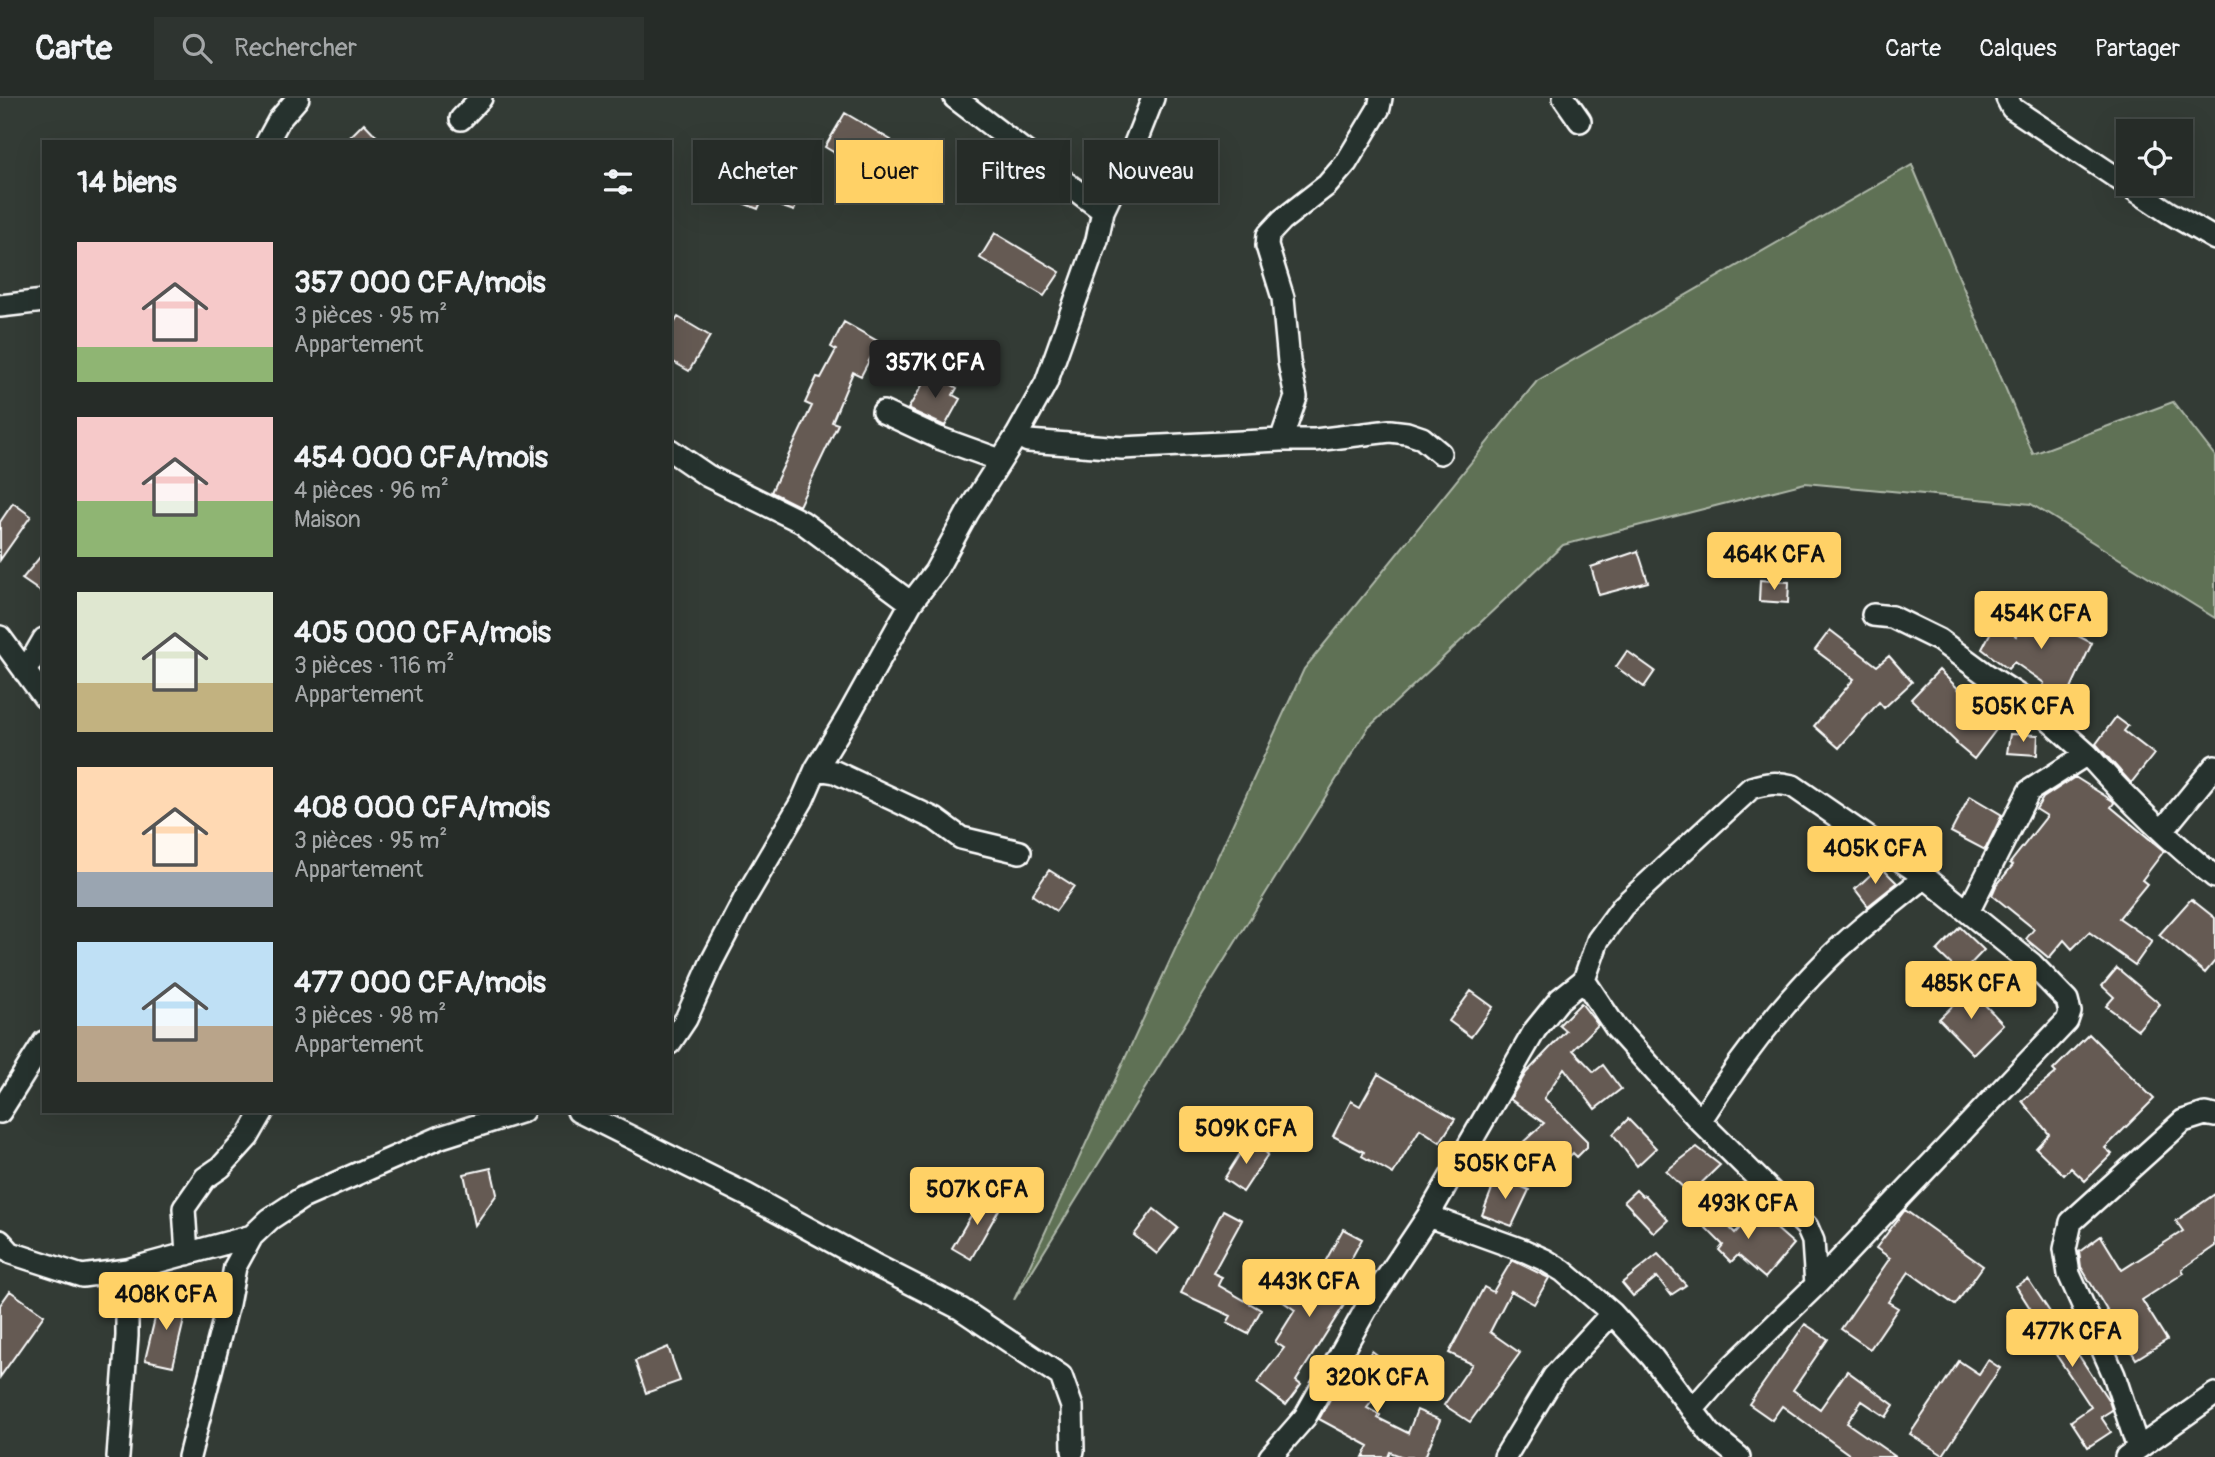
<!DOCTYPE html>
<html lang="fr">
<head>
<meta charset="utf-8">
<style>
  :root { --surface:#262c28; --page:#2e3430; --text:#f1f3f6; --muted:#a4a7a8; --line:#424845; --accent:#ffd166 }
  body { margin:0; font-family:Pangolin,sans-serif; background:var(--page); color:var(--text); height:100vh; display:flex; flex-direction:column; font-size:26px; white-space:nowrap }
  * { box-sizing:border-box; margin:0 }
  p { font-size:23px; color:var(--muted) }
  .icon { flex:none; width:38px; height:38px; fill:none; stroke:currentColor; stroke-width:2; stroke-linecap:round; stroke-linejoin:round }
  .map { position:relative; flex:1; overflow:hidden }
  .panel { position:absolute; left:42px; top:42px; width:630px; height:973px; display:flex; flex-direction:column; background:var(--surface); border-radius:0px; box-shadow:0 7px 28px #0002,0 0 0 2px var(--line) }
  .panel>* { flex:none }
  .hud { position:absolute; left:693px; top:42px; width:665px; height:63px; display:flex; gap:14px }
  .tools { position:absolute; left:2116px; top:21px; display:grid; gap:14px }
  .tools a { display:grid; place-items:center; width:77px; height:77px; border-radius:0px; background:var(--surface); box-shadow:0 7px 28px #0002,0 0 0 2px var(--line); font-size:35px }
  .price { position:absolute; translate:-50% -60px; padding:0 16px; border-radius:7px; background:var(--accent); color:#111; font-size:23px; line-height:46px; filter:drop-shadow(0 2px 4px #0008) }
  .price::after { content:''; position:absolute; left:50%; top:42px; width:21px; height:16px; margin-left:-10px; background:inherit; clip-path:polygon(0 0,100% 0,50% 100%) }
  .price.selected { background:#222; color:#fff }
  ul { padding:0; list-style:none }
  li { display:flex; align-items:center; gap:21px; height:175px; padding:0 35px }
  li span { display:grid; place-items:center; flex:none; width:196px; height:140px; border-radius:0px; color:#555 }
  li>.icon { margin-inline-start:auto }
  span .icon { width:84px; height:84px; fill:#fffc; stroke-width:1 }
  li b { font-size:30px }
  h2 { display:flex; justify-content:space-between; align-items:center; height:84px; padding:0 35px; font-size:30px }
  .chip { padding:0 24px; border-radius:0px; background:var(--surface); box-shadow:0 7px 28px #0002,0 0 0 2px var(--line); font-size:24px; line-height:63px }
  .chip.selected { background:var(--accent); color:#111 }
  header { display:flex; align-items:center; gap:42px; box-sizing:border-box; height:98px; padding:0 35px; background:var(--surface); border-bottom:2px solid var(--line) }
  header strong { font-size:33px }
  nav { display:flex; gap:38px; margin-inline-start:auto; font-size:24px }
  .search { width:490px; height:63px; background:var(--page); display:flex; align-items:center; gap:18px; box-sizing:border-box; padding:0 24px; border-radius:0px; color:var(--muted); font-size:26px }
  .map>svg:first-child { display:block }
</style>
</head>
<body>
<header>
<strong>Carte</strong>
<div class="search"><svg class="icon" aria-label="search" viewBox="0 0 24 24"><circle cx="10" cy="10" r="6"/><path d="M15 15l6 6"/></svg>Rechercher</div>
<nav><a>Carte</a><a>Calques</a><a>Partager</a></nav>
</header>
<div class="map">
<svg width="2215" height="1359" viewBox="0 0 2215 1359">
  <rect width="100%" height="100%" fill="#333b35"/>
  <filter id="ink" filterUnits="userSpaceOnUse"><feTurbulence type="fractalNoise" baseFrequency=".0143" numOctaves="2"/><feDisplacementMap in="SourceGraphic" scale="14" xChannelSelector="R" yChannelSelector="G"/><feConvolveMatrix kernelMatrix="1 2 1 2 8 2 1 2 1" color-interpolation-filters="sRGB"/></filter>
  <g filter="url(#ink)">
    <path fill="#5f7154" stroke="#afb8aa" stroke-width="2" d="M1912,67l121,289 140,-52 42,54v162l-184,-114 -226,-21 -242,62 -195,183 -354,572 290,-631 233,-288z"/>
    <path fill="#655a53" stroke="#fff" stroke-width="2" d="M845,15l46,27 -21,34 -45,-27z
      M364,25l18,19h-37z
      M785,52l27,10 -18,51 -32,-11 -4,9 -28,-11 13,-32 32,13z
      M995,135l65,39 -16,24 -64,-38z
      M678,219l32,19 -21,35 -19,-11v-30z
      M844,224l35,20 -18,34 -8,-4 -21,50 6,2 -39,82 -28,-14 41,-86 -7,-3 12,-26 4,1 15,-28 -5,-3z
      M930,274l27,16 -4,7 7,4 -15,27 -37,-17z
      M13,405l18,13 -31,44v-38z
      M1638,453l10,31 -49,13 -8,-28z
      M44,454v42l-22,-15z
      M1760,482l29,2 -1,21 -29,-2z
      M2037,510l18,11 -3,4 40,20 -25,54 -24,-11 1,-3 -30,-21 -6,7 -26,-20 14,-27 20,14 11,-18 4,1z
      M1830,532l47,36 12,-10 23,26 -28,26 -5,-6 -40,46 -25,-22 40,-47 -39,-29z
      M1627,553l28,20 -11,16 -28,-20z
      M1939,572l42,41 9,-11 18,14 -34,45 -18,-15 1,-1 -46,-44z
      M2116,619l12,9 -4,5 30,23 -23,29 -35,-39z
      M2010,636l28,1 -1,20 -30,-2z
      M2075,679l38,24 1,2 -3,4 53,44 -22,29 5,4 -28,34 33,23 -17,24 -46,-33 -17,17 -8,-9 -15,18 -23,-19 8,-10 -42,-34 4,-9 17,-21 -3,-2 37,-47 -11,-7 7,-11z
      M1970,698l32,19 -17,35 -34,-18z
      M1880,768l17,17 -29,23 -13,-17z
      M1049,772l25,16 -18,25 -24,-16z
      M2191,801l24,19v43l-10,12 -46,-38z
      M1960,829l24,23 -23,24 -24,-23z
      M2117,870l43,36 -22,26 -32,-24 8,-9 -12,-11z
      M1970,891l33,35 -30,30 -34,-35z
      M1471,893l22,16 -22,30 -22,-16z
      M1581,905l17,22 -25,25 21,22 9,-7 18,24 -26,20 -31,-41 -20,30 43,43v6l-10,10 -4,-4 -21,20h-6l-26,-28 24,-22 -34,-24 16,-26 40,-42 -7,-6z
      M2089,936l65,65 -49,49 7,6 -27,27 -14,-13 -7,7 -28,-27 13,-14 -27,-33 34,-28 -3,-3z
      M1378,976l77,45 -15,23 -20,-13 -27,45 -31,-18 2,-4 -31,-16 18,-35 9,5z
      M1628,1021l28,29 -19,18 -24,-32z
      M1248,1043l20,13 -25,38 -19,-13z
      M1697,1049l23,18 -30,29 -24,-23z
      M491,1070l6,26 -22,31 -11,-51z
      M1497,1078l32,14 -17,36 -30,-11z
      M1636,1092l6,6 3,-1 23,25 -14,13 -30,-32z
      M2215,1096v52l-33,23 2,4 -42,27 25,40 -31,19 -55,-92 -2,-15 22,-16 21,34 61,-39 -7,-10z
      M983,1097l18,11 -30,53 -19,-11z
      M1707,1107l28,28 18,-18 12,11 4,-4 25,22 -29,34 -27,-23 -7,7 -12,-12 4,-5 -28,-28z
      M1154,1111l24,19 -21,26 -23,-19z
      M1223,1112l19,10 -29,53 9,4 -4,8 43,25 -13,24 -21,-11 4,-7 -50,-23z
      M1905,1112l78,56 -28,39 -46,-33 -21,30 10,6 -28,41 -29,-20 49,-71 -14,-10z
      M1343,1131l19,10 -25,46 14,9 -55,87 5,4 -15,20 -29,-22 27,-35 -9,-6 20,-32 -16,-11 11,-15 8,5 14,-20 7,4z
      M1658,1156l28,31 -15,10 -14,-18 -24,19 -11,-13z
      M1512,1162l37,18 -15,26 -23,-13 -21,41 30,21 -50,69 -26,-17 28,-41 -23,-11 35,-66 9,5z
      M2028,1181l81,122 3,9 -11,7 10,15 -23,15 -17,-26 20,-14 -50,-75 3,-2 -28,-44z
      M10,1193l34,24 -44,62v-72z
      M160,1199l28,6 -15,63 -28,-6z
      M1805,1226l23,15 -35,51 27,19 27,-38 47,34 -8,12 -24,-16 -15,22 49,34h-43l-71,-51 -10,14 -23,-16z
      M668,1249l12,34 -34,12 -11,-32z
      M1372,1253l25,19 -30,38 13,7 -2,3 30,15 9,-23 23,10 -15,37h-22l-13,-5 -2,5h-25l6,-11 -50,-27 16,-29 5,3z
      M1988,1262l12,8 -57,87 -33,-21 49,-73 20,13z"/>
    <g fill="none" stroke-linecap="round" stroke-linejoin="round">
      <g stroke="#fff" stroke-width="26">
        <path id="street" d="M955,0l148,113
          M1564,0l16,23
          M2007,0l5,10 156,104 47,27
          M461,21l20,-21
          M267,44l12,-22 19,-22
          M0,208l44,-5
          M883,314l56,26 61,22
          M1017,337l11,6 94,7 159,-8h34l75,-9 17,2 15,5 18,15
          M1281,342l15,-43 -7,-35 -6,-64 -16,-52 1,-11 14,-15 45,-35 19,-22 33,-55 2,-10
          M670,352l38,26 94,46 109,81
          M1873,517l19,2 47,23 45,33 46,30 57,51
          M0,539l44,60
          M25,574l19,-33
          M816,671l19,3 100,47 26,19 59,14
          M2162,733l53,-65
          M1584,882l32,48 84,93 107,106 6,14 3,44
          M670,945l16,-24 25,-56 34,-65 57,-97 14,-32 31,-51 64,-115 24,-31 33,-60 49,-77 29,-52 51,-143 6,-29 31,-65 19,-48
          M578,1013l169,84 126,69 88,45 100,67 11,31 1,44
          M0,1014l44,-70
          M1700,1023c36,-56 76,-110 123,-157 31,-32 68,-59 102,-87
          M1428,1118l97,35 20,9 18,11 49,42 40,44 58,76 29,24
          M0,1143l11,12 71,23 45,-6 125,-34
          M187,1156l-3,-46 21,-30 16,-11 27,-30 15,-26
          M1692,1312l30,-34 94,-91 251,-264 3,-9 -3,-12 -35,-36 -64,-52 61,-121 58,-37c39,44 81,86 128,123
          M2138,1350l-24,-73 -45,-101 -4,-25 6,-27 112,-101 22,-7 10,2
          M118,1359l9,-121v-66
          M189,1359l39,-153 7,-37 17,-31 18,-17 32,-21 139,-61 82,-26
          M1270,1359l35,-40 61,-108 62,-93 107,-186 25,-31 24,-19 14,-40 25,-34 128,-118c15,-5 26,-6 42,-2l132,91 43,35
          M1505,1359l49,-81 58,-63
          M2126,1359l89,-63"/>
      </g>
      <use href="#street" stroke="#26332d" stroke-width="21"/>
    </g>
  </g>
</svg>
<div class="tools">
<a><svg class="icon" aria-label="locate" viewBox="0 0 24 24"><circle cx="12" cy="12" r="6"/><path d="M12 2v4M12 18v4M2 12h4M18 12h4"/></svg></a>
</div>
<b class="price selected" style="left:935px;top:302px">357K CFA</b>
<b class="price" style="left:1774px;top:494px">464K CFA</b>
<b class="price" style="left:2041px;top:553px">454K CFA</b>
<b class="price" style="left:2023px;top:646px">505K CFA</b>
<b class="price" style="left:1875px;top:788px">405K CFA</b>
<b class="price" style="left:1971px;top:923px">485K CFA</b>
<b class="price" style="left:1246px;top:1068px">509K CFA</b>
<b class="price" style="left:1505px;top:1103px">505K CFA</b>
<b class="price" style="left:977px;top:1129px">507K CFA</b>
<b class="price" style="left:1748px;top:1143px">493K CFA</b>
<b class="price" style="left:1309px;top:1221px">443K CFA</b>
<b class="price" style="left:166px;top:1234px">408K CFA</b>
<b class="price" style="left:2072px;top:1271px">477K CFA</b>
<b class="price" style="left:1377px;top:1317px">320K CFA</b>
<div class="hud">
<a class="chip">Acheter</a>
<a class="chip selected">Louer</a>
<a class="chip">Filtres</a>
<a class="chip">Nouveau</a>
</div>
<section class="panel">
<h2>14 biens<svg class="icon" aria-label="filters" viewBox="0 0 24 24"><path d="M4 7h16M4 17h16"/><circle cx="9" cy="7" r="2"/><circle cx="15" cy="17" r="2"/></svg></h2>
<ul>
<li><span style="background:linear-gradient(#f6c9c9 75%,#8fb573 0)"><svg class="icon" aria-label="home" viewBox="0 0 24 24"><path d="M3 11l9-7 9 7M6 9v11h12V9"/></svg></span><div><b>357 000 CFA/mois</b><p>3 pièces · 95 m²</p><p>Appartement</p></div></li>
<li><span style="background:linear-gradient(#f6c9c9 60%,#8fb573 0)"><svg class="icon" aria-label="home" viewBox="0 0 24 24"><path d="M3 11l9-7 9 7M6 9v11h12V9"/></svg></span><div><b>454 000 CFA/mois</b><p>4 pièces · 96 m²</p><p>Maison</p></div></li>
<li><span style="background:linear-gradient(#dfe7d0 65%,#c2b280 0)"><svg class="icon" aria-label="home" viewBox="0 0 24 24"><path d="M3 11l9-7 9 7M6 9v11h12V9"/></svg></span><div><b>405 000 CFA/mois</b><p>3 pièces · 116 m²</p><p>Appartement</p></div></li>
<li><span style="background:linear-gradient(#ffd9b3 75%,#9aa5b1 0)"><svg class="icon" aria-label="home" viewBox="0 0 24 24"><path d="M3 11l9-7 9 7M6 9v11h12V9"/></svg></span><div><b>408 000 CFA/mois</b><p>3 pièces · 95 m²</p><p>Appartement</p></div></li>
<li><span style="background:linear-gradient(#bfe0f5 60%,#b9a48a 0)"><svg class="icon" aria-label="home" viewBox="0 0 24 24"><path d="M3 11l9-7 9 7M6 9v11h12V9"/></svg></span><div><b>477 000 CFA/mois</b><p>3 pièces · 98 m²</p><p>Appartement</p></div></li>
</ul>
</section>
</div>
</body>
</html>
